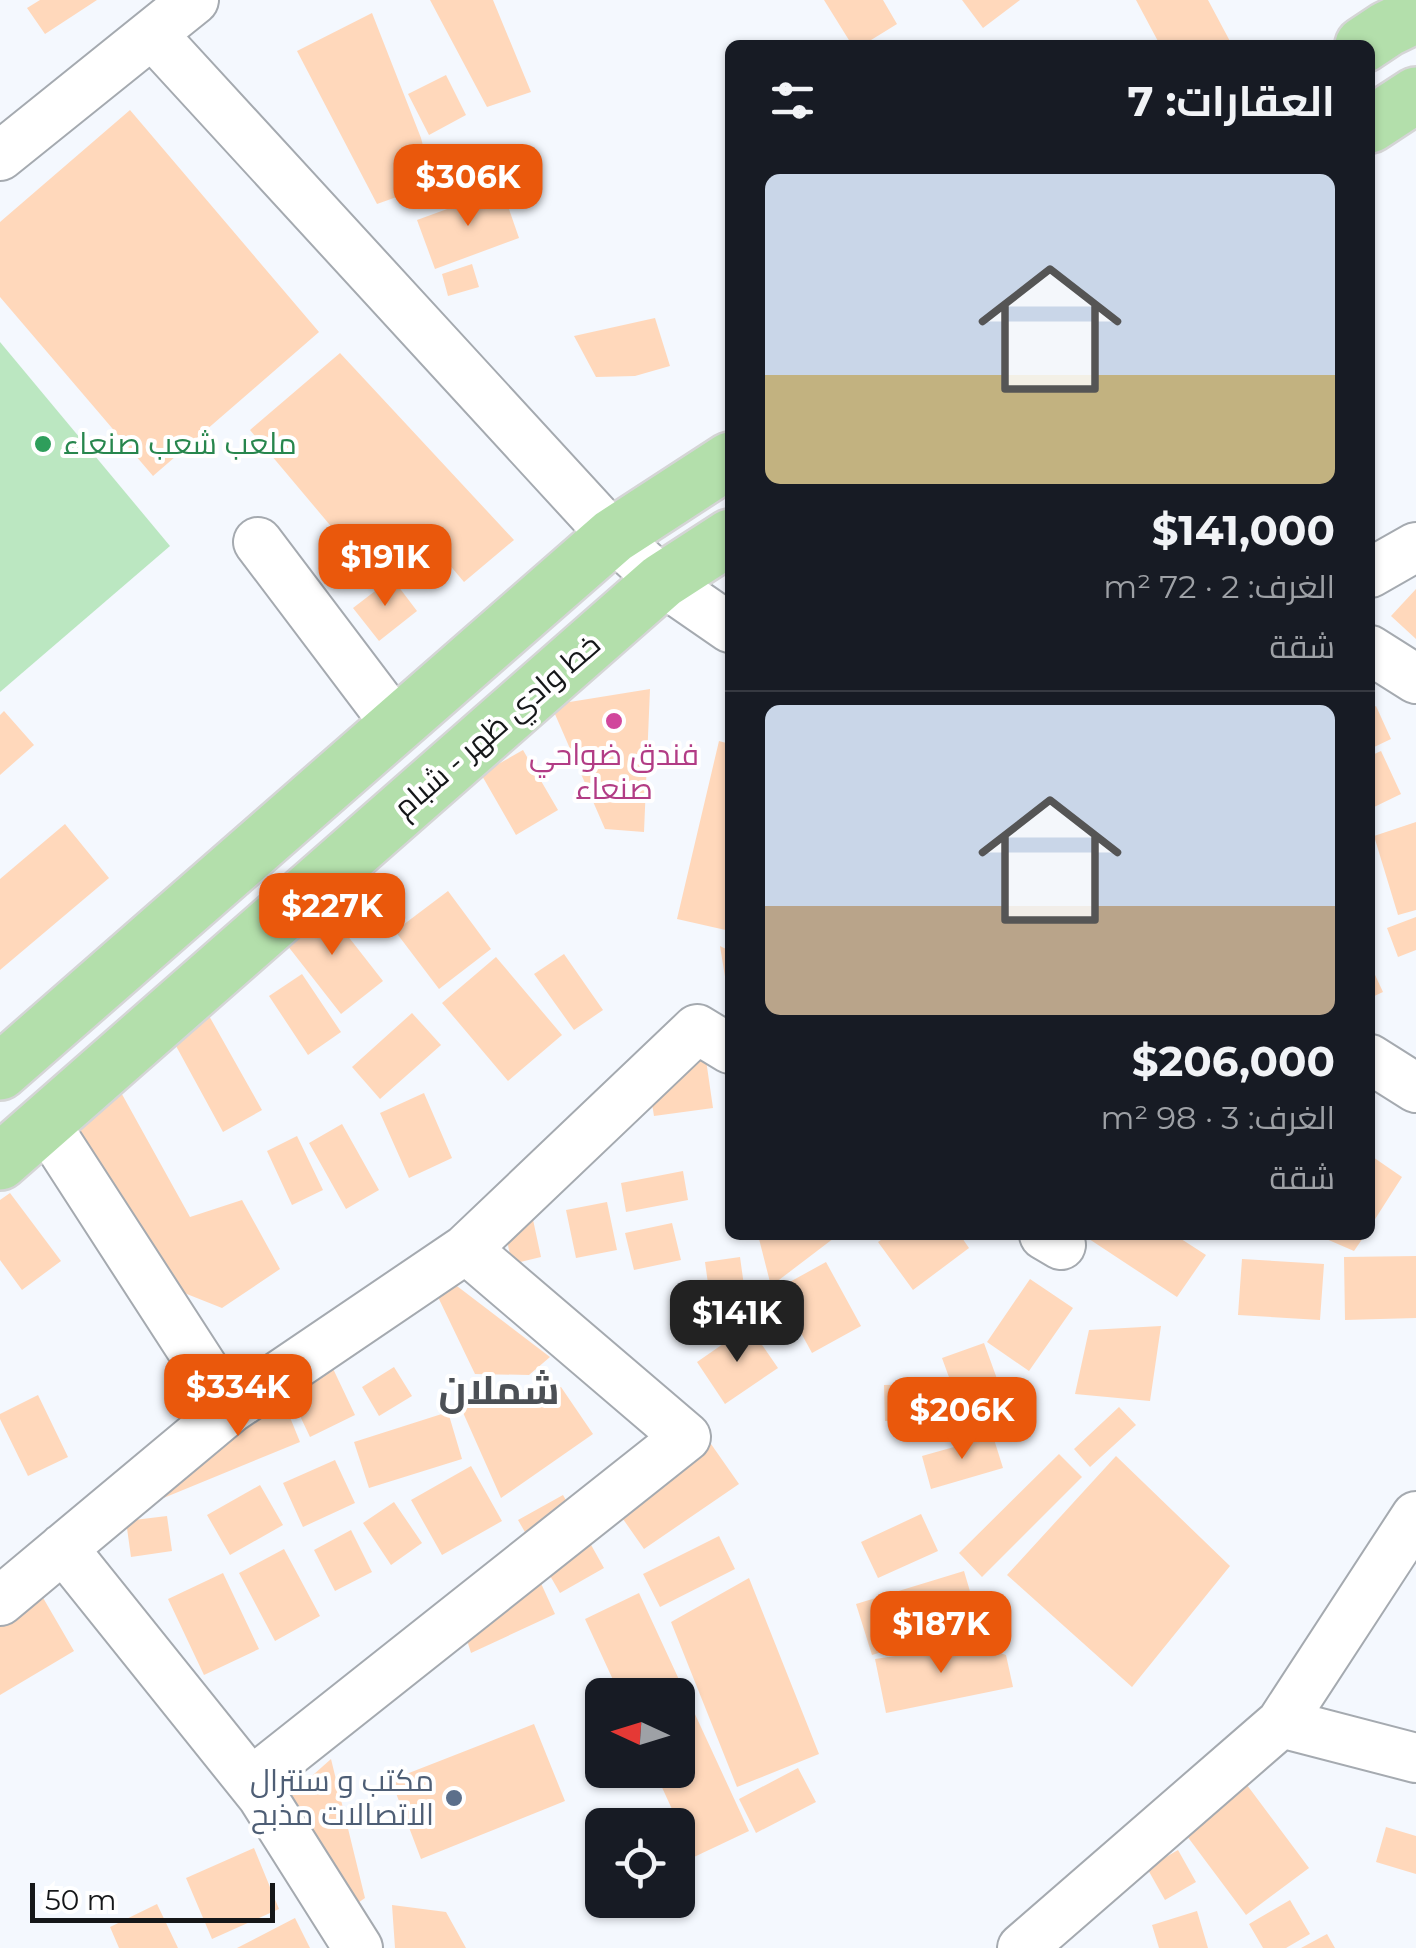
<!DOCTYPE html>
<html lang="ar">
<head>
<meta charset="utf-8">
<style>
  :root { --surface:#171b24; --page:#20242c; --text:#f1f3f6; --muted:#9ea1a6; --line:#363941; --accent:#ea580c }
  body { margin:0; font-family:Montserrat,Cairo,sans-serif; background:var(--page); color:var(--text); direction:rtl; height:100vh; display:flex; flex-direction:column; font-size:38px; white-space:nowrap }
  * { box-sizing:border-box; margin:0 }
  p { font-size:32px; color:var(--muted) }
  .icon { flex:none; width:55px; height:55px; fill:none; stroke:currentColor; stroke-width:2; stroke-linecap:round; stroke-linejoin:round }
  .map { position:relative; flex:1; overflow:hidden; direction:ltr }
  .drawer { position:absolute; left:725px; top:40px; width:650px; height:1200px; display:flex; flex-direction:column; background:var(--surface); border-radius:15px; box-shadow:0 2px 8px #0004; direction:rtl }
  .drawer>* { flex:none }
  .needle { width:65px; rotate:274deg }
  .tools { position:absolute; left:585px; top:1678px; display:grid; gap:20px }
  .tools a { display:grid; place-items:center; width:110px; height:110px; border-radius:15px; background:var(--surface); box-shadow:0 2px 8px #0004; font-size:50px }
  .scale { position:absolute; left:30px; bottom:25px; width:245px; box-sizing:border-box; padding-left:10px; border:5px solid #151719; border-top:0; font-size:28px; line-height:35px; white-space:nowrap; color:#151719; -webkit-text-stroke:8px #fff; paint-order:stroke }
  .price { position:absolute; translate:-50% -85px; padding:0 22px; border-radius:20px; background:var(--accent); color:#fff; font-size:32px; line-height:65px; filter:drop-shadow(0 2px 5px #0008) }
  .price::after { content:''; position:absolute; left:50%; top:60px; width:30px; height:22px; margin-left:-15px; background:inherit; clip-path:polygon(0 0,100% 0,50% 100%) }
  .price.current { background:#222; color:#fff }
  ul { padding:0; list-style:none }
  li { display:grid; align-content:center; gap:20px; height:530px; padding:0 40px }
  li+li { border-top:2px solid var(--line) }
  li span { display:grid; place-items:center; height:310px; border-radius:15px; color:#555 }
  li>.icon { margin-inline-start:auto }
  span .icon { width:180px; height:180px; fill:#fffc; stroke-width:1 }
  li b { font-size:42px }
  h2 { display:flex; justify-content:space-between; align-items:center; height:120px; padding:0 40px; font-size:42px }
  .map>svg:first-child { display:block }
</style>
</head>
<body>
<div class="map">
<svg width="1416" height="1948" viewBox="0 0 1416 1948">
  <rect width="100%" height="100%" fill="#f4f8fe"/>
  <path fill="#bbe7c1" d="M0,342l170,204 -170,146z"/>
  <path fill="#ffd8bb" d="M40,0h57l-52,34 -18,-26z
    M430,0h63l38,92 -44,15z
    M824,0h59l14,24 -34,21h-11z
    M962,0h58l-37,28z
    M1136,0h72l24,45h-72z
    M372,13l49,125 12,46 -56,20 -80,-153z
    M446,75l20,40 -37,20 -21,-41z
    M130,110l189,222 -166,144 -153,-179v-75z
    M502,189l17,49 -84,31 -18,-49z
    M472,264l7,23 -31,9 -6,-22z
    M655,318l15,48 -35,10 -39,1 -22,-41z
    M340,353l174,187 -50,42 -38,-45 -49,44 -127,-151z
    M392,578l25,33 -38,30 -26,-33z
    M1416,589v50l-25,-23z
    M650,689l-6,143 -39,-3 -54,-124z
    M1376,706l15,33 -21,10v-40z
    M4,711l30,34 -34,30v-60z
    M719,741l11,3v187l-53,-12z
    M523,750l35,60 -42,25 -35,-61z
    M1381,751l20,43 -31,15v-53z
    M1416,822v88l-18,5 -24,-79z
    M65,824l44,54 -109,92v-91z
    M448,891l43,58 -52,40 -44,-58z
    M322,903l61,78 -42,33 -61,-78z
    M1416,917v33l-18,7 -11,-29z
    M720,946l10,5v44h-2z
    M564,954l39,56 -29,20 -40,-56z
    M496,957l66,78 -54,46 -66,-78z
    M1370,964l13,28 -13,6z
    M302,974l39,58 -33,23 -39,-59z
    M412,1013l29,32 -61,54 -28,-32z
    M208,1014l54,96 -39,22 -53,-97z
    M704,1046l9,62 -59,8 -10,-61z
    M118,1087l72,130 52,-17 38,69 -58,39 -73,-29 -82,-142z
    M424,1093l28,65 -43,20 -29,-65z
    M342,1124l37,66 -33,19 -37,-66z
    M297,1136l26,54 -31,15 -25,-54z
    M1370,1155l32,22 -32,50z
    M683,1171l5,29 -62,12 -5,-29z
    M10,1193l51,68 -39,29 -22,-30v-60z
    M529,1201l12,56 -29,7 -12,-56z
    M607,1202l10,48 -41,8 -10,-48z
    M672,1223l9,37 -47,10 -9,-37z
    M758,1235h80l-67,51z
    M888,1235h72l9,13 -56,42 -35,-48z
    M1083,1235h92l31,20 -29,42z
    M1317,1235h48l-11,16z
    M1416,1256v62l-71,2 -1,-63z
    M740,1257l5,36 -35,5 -5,-36z
    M1242,1259l82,5 -4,56 -82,-5z
    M826,1262l35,64 -49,27 -35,-64z
    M1030,1279l43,29 -44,63 -42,-29z
    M453,1283l97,74 -21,18 -54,-1 -37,-77z
    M749,1326l29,42 -53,36 -28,-42z
    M1161,1326l-11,75 -75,-7 14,-64z
    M318,1337l37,78 -45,22 -37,-78z
    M984,1343l24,66 -42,15 -24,-66z
    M394,1367l18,29 -33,20 -17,-29z
    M270,1368l30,74 -156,64z
    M927,1384l2,36 -44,1 -1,-36z
    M561,1387l32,47 -92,64 -40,-90z
    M38,1395l30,62 -40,19 -28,-57v-5z
    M1119,1407l17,18 -46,42 -16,-18z
    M448,1412l14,47 -93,29 -15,-46z
    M993,1436l10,32 -72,21 -9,-33z
    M711,1444l28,40 -95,65 -28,-40z
    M1059,1454l23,23 -100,100 -23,-24z
    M1116,1456l114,110 -98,121 -125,-112z
    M335,1460l20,43 -52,24 -20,-44z
    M471,1466l31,55 -60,34 -31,-55z
    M260,1485l23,40 -53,30 -23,-40z
    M563,1495l41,73 -44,25 -42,-73z
    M394,1502l28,41 -31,22 -28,-42z
    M921,1514l17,37 -60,27 -17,-36z
    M167,1516l5,35 -41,6 -5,-36z
    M351,1530l21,42 -37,19 -21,-41z
    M719,1536l16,33 -75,38 -17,-33z
    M284,1549l36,67 -45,25 -36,-68z
    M528,1555l27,59 -84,39 -15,-48z
    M964,1571l15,51 -107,33 -16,-51z
    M223,1573l36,76 -55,26 -36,-76z
    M749,1578l70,176 -82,33 -66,-165z
    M35,1584l39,67 -74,44v-90z
    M639,1593l110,238 -55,26 -40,-87h24v-75h-58l-35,-76z
    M973,1644l33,11 7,32 -127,26 -11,-54z
    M534,1724l31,77 -144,58 -30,-79z
    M331,1759l34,139 -10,7 -78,-98z
    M798,1768l18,34 -60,31 -17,-34z
    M1241,1777l68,91 -63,47 -68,-91z
    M1386,1827l30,9v38l-40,-12z
    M254,1848l25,61 -67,30 -26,-61z
    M1178,1850l18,32 -31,18 -18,-32z
    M1290,1900l20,34 -24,14h-23l-14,-24z
    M157,1904l21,44h-59l-9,-21z
    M392,1905l54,7 20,36h-71z
    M1197,1911l11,37h-49l-7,-23z
    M295,1918l15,30h-73z
    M1327,1934l8,14h-34z"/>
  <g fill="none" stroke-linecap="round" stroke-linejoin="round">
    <g stroke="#a5aab0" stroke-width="52">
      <path id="minor" d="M153,35l460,501 49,45 68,47
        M0,156l194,-156
        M258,542l139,184
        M1370,573l46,-26
        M1370,650l46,29
        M1370,1059l46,29
        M1044,1235l17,10
        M466,1249l231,-220 33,20
        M230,1409l236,-160 220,188 -435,345
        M63,1548l199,248 96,152
        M0,1601l230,-192 -185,-286
        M1281,1723l135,35
        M1022,1948l259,-225 135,-207"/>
    </g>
    <g stroke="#d5d5d6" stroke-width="60">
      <path id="major" d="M1363,45l24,-16 29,-14
        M1370,125l46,-30
        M0,1072l613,-536 117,-76
        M0,1162l662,-581 68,-44"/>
    </g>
    <use href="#minor" stroke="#fff" stroke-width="48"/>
    <use href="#major" stroke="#b3dfab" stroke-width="55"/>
  </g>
  <circle fill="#2e9e5b" stroke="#fff" stroke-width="4" cx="43" cy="444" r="10"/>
  <circle fill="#d1479c" stroke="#fff" stroke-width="4" cx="614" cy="721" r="10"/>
  <circle fill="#5c6f8a" stroke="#fff" stroke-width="4" cx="454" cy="1798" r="10"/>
  <g text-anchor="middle" stroke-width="8" stroke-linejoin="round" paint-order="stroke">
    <g font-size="30" fill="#27864d" stroke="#fff" text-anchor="start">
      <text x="63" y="454">ملعب شعب صنعاء</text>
    </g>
    <g font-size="30" fill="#151719" stroke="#fff">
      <text transform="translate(497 726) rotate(-41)" y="10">خط وادي ظهر - شبام</text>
    </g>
    <g font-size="30" fill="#b23c85" stroke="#fff">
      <text x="614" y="765">فندق ضواحي<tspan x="614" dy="34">صنعاء</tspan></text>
    </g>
    <g font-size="30" fill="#4e5e75" stroke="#fff" text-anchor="end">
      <text x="434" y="1791">مكتب و سنترال<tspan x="434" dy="34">الاتصالات مذبح</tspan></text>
    </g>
    <g font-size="40" font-weight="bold" fill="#4c5055" stroke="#fff">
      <text x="499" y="1404">شملان</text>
    </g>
  </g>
</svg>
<div class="tools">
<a><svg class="needle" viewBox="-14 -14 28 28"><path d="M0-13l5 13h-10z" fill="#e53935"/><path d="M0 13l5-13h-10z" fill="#9ea1a6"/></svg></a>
<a><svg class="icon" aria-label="locate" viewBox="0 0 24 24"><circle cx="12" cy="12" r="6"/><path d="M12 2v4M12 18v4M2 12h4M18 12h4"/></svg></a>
</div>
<div class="scale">50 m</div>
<b class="price" style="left:468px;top:229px">$306K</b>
<b class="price" style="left:385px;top:609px">$191K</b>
<b class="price" style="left:332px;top:958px">$227K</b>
<b class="price current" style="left:737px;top:1365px">$141K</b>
<b class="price" style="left:238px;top:1439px">$334K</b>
<b class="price" style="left:962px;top:1462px">$206K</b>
<b class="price" style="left:941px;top:1676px">$187K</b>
<section class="drawer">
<h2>العقارات: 7<svg class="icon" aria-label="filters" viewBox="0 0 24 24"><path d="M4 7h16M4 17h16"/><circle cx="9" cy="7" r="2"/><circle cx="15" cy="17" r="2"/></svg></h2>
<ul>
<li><span style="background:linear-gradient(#c9d6e8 65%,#c2b280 0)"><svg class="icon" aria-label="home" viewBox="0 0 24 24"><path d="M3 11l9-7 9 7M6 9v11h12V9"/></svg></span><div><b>$141,000</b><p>الغرف: 2 · 72 m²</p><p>شقة</p></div></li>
<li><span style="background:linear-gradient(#c9d6e8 65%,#b9a48a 0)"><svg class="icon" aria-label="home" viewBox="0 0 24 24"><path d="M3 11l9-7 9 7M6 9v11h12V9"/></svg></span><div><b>$206,000</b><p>الغرف: 3 · 98 m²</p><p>شقة</p></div></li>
</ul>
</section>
</div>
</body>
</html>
